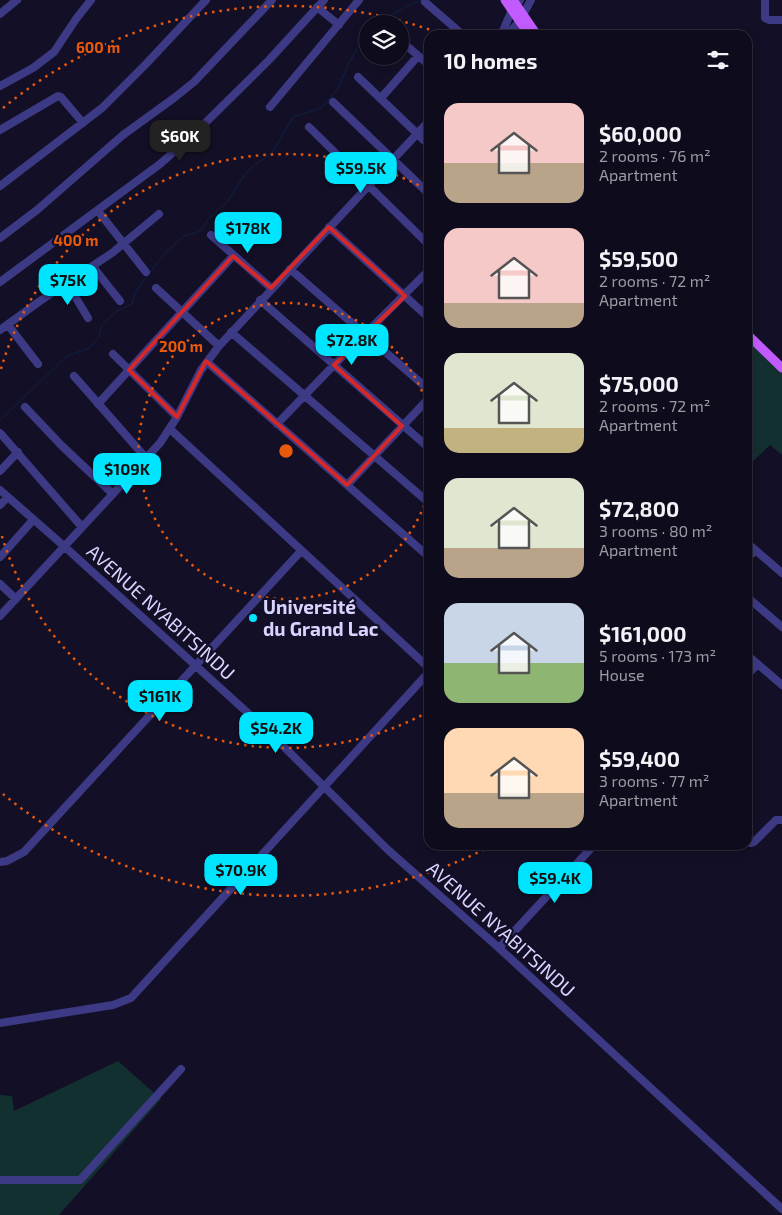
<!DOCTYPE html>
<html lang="en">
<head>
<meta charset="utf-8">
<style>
  :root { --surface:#0e0b1c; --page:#1c1929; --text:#f1f3f6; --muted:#9b9ba3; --line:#2e2b3b; --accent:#00e5ff }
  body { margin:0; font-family:"Exo 2",sans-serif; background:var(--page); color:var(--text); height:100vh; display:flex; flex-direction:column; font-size:19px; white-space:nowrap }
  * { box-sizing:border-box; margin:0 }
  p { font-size:16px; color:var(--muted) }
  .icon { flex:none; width:28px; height:28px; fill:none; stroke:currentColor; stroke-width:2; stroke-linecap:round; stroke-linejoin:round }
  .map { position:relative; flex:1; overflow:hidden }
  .sheet { position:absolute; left:424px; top:30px; width:328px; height:820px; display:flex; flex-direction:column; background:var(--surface); border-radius:15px; box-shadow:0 2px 8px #0003,0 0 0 1px var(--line) }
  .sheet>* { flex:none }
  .controls { position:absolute; left:359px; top:15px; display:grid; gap:10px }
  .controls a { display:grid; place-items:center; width:50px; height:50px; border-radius:50%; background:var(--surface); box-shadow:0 2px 8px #0003,0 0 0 1px var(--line); font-size:25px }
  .price { position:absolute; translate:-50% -42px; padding:0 11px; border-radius:10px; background:var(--accent); color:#111; font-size:16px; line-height:32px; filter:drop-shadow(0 1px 2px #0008) }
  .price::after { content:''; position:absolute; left:50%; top:30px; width:15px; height:11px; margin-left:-8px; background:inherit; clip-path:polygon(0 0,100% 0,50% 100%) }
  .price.active { background:#222; color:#fff }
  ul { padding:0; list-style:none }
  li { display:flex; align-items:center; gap:15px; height:125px; padding:0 20px }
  li span { display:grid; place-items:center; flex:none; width:140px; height:100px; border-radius:15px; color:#555 }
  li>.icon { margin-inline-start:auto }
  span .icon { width:60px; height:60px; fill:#fffc; stroke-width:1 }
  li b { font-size:21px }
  h2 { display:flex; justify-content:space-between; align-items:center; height:60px; padding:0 20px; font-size:21px }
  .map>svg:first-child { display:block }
</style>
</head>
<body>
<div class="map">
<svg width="782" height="1215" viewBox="0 0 782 1215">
  <rect width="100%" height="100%" fill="#130f26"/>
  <path fill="#12302f" d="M746,342l4,1 32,27v85l-12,-10 -24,23z
    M118,1061l43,38 -102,116h-59v-120l12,1 2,15z"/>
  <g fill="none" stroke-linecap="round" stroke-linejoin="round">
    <path stroke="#0c2248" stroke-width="1" d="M375,24l30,-17 16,-7
      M0,420l67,-64 22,-8 10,-11 3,-12 15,-14 15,-7 2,-8 4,-8 27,-35 19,-17 14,-4 5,-4 5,-9 20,-18 15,-24 9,-10 20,-14 21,-36 23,-7 7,-4 14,-16 11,-25 20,-36"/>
    <path stroke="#3d3a85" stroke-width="8" d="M765,0v18l4,2h13
      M425,2l38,33
      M317,7l22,18
      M0,14l17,-14
      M501,35l11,-25 8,-10
      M507,35l12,-13 12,-22
      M400,40l29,25
      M358,77l71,68
      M0,86l33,-18 21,-16 22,-33 15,-19
      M381,98l37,-42
      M333,102l96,92
      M270,107l89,-107
      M309,127l120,118
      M0,130l58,-34 3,1 22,26
      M0,186l102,-78 44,-44 60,-64
      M98,211l48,61
      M329,227l100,91
      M211,235l60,53
      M0,238l37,-28 86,-75 51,-37 20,-16 78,-82
      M93,267l27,34
      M290,269l139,121
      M0,282l160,-118 33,-29 76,-75 55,-60
      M67,283l21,35
      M156,288l63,58
      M260,300l169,148
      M8,325l30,39
      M0,330l40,-29 72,-48 47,-39
      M231,332l198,171
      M113,354l64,63
      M207,362l222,195
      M74,376l72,82
      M98,404l135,-148
      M25,407l37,39 51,48
      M277,424l57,-59 95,-95
      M170,429l259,239
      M0,433l82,94
      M0,471l18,-19
      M347,485l82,-87
      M0,490l65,57 206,187 116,115 112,99 283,261
      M0,505l8,-8
      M746,542l36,31
      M0,557l33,-37
      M746,560l9,-10
      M0,584l16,15
      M746,596l36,31
      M0,616l160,-173 17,-26 24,-47 18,-24 210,-225
      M746,654l36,31
      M746,676l12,-12
      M746,841l5,2 3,-1 22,-22h6
      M0,862l7,-1 17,-9 277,-301
      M499,948l95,-103
      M0,1023l113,-18 18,-7 298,-326
      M0,1180h80l101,-111"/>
    <path stroke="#c25bff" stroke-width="9" d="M505,0l24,35
      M513,0l24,35
      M746,333l36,35"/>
  </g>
  <path fill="none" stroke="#d62828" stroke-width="4" stroke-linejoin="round" d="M329,227l76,69 -71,69 68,61 -55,59 -141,-124 -29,56 -48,-47 104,-114 38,32z"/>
  <g fill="none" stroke="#e8590c" stroke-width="2.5" stroke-dasharray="2.5 5">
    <path d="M429 491A148 148 0 1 1 429 411"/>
    <path d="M428 712A297 297 0 0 1 1 533M1 369A297 297 0 0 1 428 190"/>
    <path d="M491 846A445 445 0 0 1 3 794M3 108A445 445 0 0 1 442 34"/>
  </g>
  <circle fill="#00e5ff" stroke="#130f26" stroke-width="2" cx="253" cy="618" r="5"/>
  <g text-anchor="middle" stroke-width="4.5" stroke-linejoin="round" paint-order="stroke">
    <g font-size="19" font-weight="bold" fill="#d9d4ff" stroke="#130f26" text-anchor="start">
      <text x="263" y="614">Université<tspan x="263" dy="22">du Grand Lac</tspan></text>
    </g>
    <g font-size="19" fill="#d9d4ff" stroke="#130f26">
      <text transform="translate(161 612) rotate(42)" y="7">AVENUE NYABITSINDU</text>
      <text transform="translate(501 929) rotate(42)" y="7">AVENUE NYABITSINDU</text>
    </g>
  </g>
  <circle cx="286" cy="451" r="8" fill="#e8590c" stroke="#130f26" stroke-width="2.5"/>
  <g font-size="15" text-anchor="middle" font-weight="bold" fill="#e8590c" stroke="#130f26" stroke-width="4.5" stroke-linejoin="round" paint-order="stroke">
    <text x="98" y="53">600 m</text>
    <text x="76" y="246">400 m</text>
    <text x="181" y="352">200 m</text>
  </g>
</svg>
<div class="controls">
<a><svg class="icon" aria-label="layers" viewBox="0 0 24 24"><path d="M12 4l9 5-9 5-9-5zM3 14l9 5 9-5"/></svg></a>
</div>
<b class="price active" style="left:180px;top:162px">$60K</b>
<b class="price" style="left:361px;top:194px">$59.5K</b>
<b class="price" style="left:248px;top:254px">$178K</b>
<b class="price" style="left:68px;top:306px">$75K</b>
<b class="price" style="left:352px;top:366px">$72.8K</b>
<b class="price" style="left:127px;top:495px">$109K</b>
<b class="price" style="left:160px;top:722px">$161K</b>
<b class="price" style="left:276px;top:754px">$54.2K</b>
<b class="price" style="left:241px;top:896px">$70.9K</b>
<b class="price" style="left:555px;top:904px">$59.4K</b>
<section class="sheet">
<h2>10 homes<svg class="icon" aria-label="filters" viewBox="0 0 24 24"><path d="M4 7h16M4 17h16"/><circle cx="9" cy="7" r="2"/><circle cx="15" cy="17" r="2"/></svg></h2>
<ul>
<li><span style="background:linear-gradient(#f6c9c9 60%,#b9a48a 0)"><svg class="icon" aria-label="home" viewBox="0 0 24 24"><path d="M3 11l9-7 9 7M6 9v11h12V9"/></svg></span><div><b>$60,000</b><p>2 rooms · 76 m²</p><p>Apartment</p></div></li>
<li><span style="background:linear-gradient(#f6c9c9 75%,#b9a48a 0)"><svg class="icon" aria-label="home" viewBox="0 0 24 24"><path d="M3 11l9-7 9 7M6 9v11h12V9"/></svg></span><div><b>$59,500</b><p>2 rooms · 72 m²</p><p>Apartment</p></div></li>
<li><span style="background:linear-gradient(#dfe7d0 75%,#c2b280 0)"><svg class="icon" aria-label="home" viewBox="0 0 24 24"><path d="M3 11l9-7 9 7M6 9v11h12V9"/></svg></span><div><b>$75,000</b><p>2 rooms · 72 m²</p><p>Apartment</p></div></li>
<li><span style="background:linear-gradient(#dfe7d0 70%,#b9a48a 0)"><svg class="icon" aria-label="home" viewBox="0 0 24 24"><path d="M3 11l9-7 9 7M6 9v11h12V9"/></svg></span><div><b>$72,800</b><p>3 rooms · 80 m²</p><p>Apartment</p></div></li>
<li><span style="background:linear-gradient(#c9d6e8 60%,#8fb573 0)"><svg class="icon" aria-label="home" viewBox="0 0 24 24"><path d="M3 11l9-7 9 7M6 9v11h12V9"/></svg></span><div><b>$161,000</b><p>5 rooms · 173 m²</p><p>House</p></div></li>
<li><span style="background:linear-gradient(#ffd9b3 65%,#b9a48a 0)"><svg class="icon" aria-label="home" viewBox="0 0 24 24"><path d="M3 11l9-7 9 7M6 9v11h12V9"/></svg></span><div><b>$59,400</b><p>3 rooms · 77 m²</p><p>Apartment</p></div></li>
</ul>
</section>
</div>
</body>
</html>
